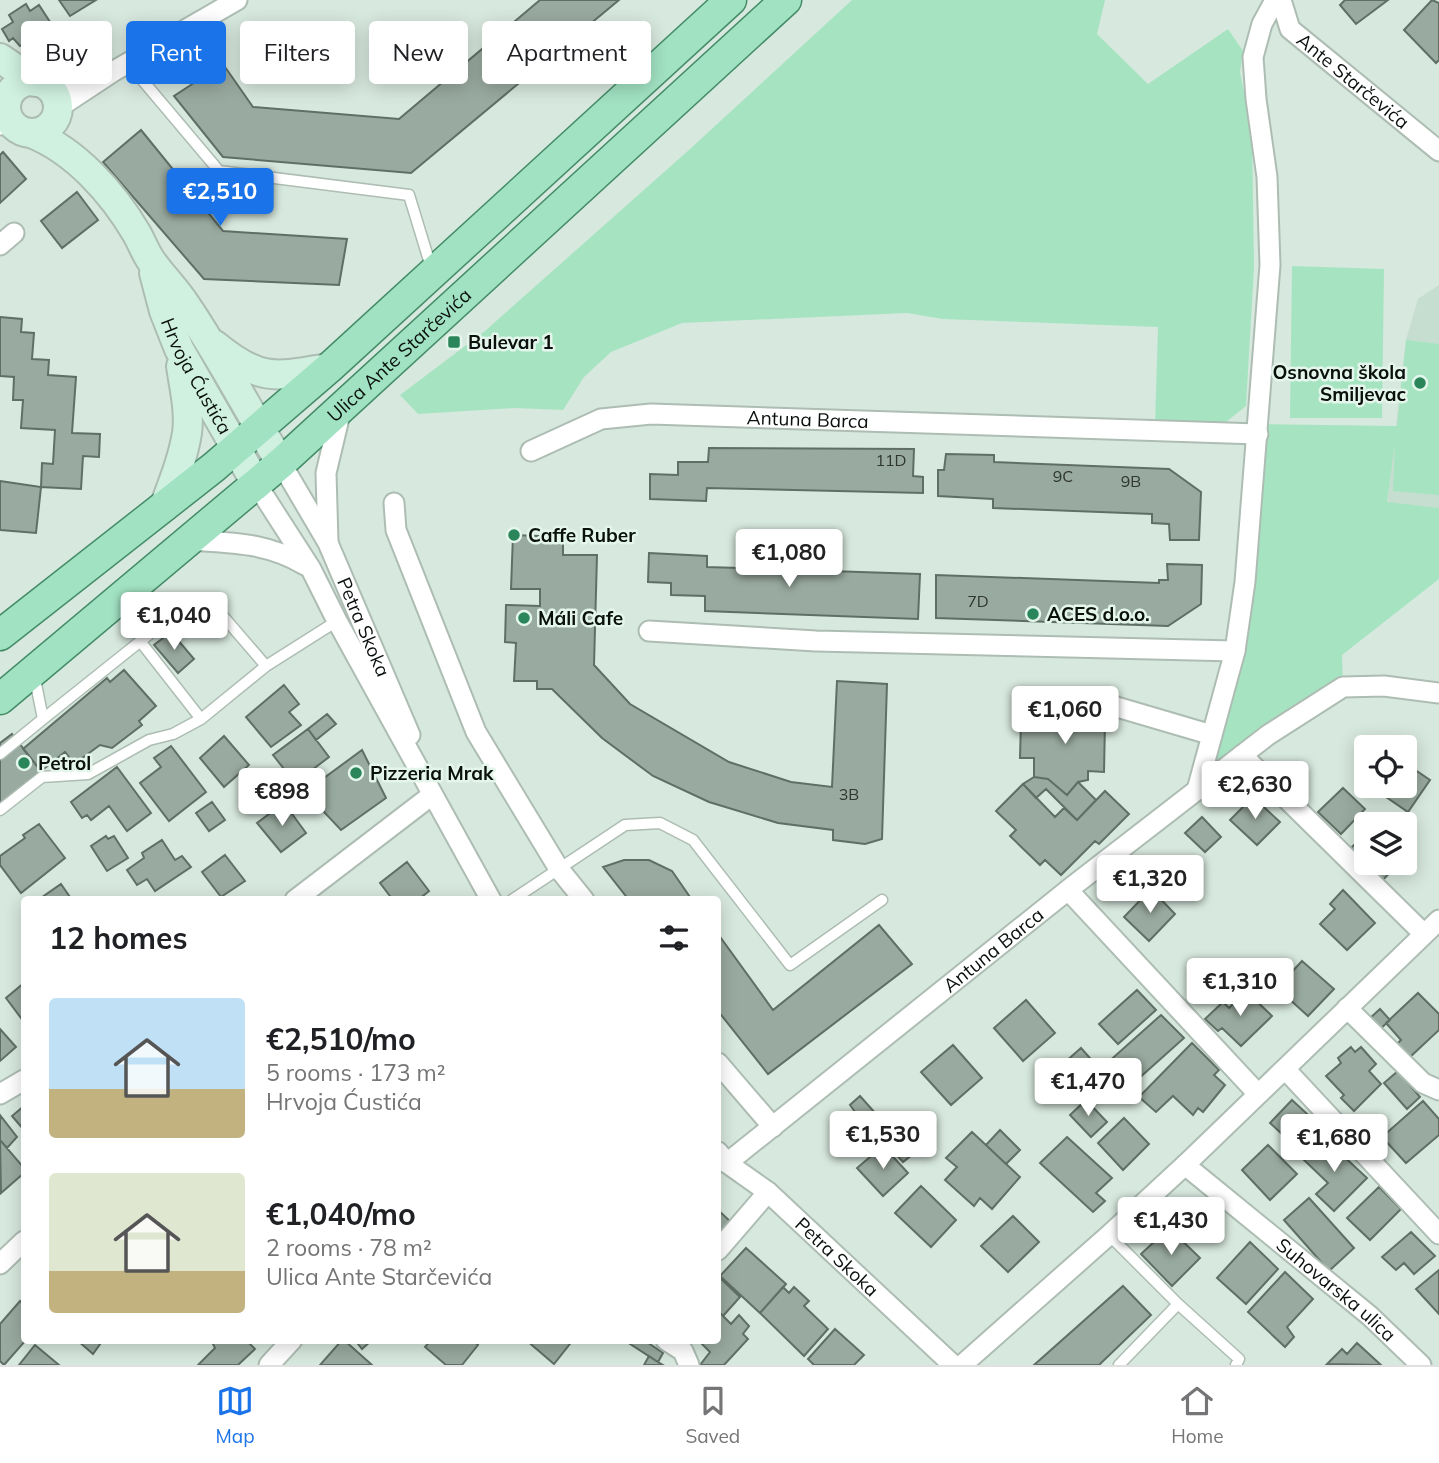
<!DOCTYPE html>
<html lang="en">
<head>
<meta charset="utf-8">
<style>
  :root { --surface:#fff; --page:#f6f6f6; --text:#202124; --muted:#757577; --line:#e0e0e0; --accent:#1a73e8 }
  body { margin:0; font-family:Mulish,sans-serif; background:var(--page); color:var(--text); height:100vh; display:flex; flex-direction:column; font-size:26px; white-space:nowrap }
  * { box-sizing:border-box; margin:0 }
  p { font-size:23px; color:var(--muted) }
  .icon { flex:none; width:38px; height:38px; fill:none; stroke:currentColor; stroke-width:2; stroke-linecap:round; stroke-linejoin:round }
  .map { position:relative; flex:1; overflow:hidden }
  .drawer { position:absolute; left:21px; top:896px; width:700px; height:448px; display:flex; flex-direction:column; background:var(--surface); border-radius:7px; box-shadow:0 4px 18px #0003 }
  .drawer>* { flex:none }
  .top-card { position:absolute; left:21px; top:21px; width:700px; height:63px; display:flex; gap:14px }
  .controls { position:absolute; left:1354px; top:735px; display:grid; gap:14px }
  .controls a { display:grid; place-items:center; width:63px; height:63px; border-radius:7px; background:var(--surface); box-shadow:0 4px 18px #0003; font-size:35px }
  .price { position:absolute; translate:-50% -60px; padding:0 16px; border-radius:7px; background:#fff; color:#222; font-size:23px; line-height:46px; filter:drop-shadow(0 2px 4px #0008) }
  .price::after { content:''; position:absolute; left:50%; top:42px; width:21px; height:16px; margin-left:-10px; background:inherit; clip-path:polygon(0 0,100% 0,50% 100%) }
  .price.selected { background:var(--accent); color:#fff }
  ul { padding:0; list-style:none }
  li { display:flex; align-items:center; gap:21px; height:175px; padding:0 28px }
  li span { display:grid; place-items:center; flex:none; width:196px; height:140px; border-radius:7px; color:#555 }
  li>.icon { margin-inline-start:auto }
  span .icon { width:84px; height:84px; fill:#fffc; stroke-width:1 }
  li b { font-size:30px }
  h2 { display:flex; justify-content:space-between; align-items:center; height:84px; padding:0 28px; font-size:30px }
  .chip { padding:0 24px; border-radius:7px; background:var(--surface); box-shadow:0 4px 18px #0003; font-size:24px; line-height:63px }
  .chip.selected { background:var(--accent); color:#fff }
  .dock { display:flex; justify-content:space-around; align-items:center; height:98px; border-top:2px solid var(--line); background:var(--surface); font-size:19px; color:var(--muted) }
  .dock a { display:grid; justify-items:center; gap:4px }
  .dock .selected { color:var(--accent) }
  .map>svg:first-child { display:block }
</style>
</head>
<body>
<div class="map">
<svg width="1439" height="1365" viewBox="0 0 1439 1365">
  <rect width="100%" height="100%" fill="#d7e8de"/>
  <path fill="#c5decf" d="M1439,285v223l-52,-5 19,-163 12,-41z"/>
  <path fill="#a6e4c1" d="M852,0h253l-8,34 51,50 80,-55 15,22 -3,21 12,61 2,134 -8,139 -25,20 -66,-2 3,-97 -215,-8 -36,-6 -225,10 -71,29 -27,25 -21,33 -49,-2 -96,6 -18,-19 85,-64 205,-182z
    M1292,266l92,3 -2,149h-92z
    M1406,340l33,4v151l-46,-4 2,-49 -8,60 52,6v71l-97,76 1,32 -146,103 38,-139 24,-227 138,2z"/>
  <path fill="#99aaa0" stroke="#606f66" stroke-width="2" d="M59,0h37l-26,16z
    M540,0h79l-208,173 -188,-16 -49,-61 49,-32 30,43 146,12z
    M1345,0h43l-32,24 -16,-19z
    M1432,0l7,3v57l-3,3 -32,-33z
    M26,4l4,7 9,-6 33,51 -23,15 -5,-8 -5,3 -14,-22 -5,2 -7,-8 -4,3 -7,-12 11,-7 -4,-7z
    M141,130l82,101 124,8 -8,46 -135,-6 -101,-117z
    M3,152l23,27 -26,24v-48z
    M77,192l21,28 -36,28 -21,-27z
    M0,317l22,2 -1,13 13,1 -2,26 17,1 -1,15 28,2 -4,56 28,1 -1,23 -16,-1 -2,33 -40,-2 1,-24 11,1 2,-34 -34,-2 2,-28h-10l1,-23 -14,-1z
    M709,448l205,1 -1,27 10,1v16l-216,-5 -1,13 -56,-2v-25l28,1v-13h30z
    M946,454l48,1v7l175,7 32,23 -2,48h-29l-1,-16 -17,-1v-9l-159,-6v-9l-55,-3v-26h6z
    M0,481l41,6 -5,46 -36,-3z
    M513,535l50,2v18h34l-3,110 36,39 99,58 62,20 41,5 5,-106 50,3 -5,155 -17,5 -32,-4v-10l-55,-7 -69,-21 -56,-26 -51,-38 -50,-49h-15v-8h-23l2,-38 -11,-1 1,-37 34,1v-17h-29z
    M649,553l58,3v11l213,7 -2,45 -213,-8v-15l-34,-1v-12l-23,-1z
    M1167,564l35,1 -1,39 -33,22 -232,-8v-43l223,8v-3h9z
    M171,632l23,27 -16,14 -24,-28z
    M124,670l32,36 -17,15 3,4 -30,23 -12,-3 -26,19 -9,-12 -24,19 -18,-22 84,-71 3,4z
    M284,685l15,19 -10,8 12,13 -30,22 -25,-30z
    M1043,707l51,2v11l11,1 -1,51 -16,-1v9l-10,2 -11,13 -19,-16 -14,-2v-19h-14l1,-37h21z
    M327,714l9,10 -20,16 -8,-11z
    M308,729l21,28 -34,26 -22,-28z
    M12,734l29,37 -41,33v-61z
    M224,736l25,29 -25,22 -24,-29z
    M171,746l35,46 -37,29 -29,-38 21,-16 -7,-9z
    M362,750l24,48 -45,32 -36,-38z
    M1405,763l25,17 -22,32 -38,-26h35z
    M117,767l34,46 -24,18 -18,-25 -18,14 -4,-5 -5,3 -11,-16z
    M1034,777l14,2 19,16 11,-13 18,18 -19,20 -31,-31 -10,9 -13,-14z
    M1023,784l32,33 9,-9 13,12 28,-29 24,23 -30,30 -4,-3 -34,34 -16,-15 -5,5 -30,-29 6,-6 -20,-19z
    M1343,788l22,21 -24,25 -23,-22z
    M1253,797l27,25 -23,23 -27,-25z
    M212,802l13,18 -16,11 -13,-18z
    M284,803l22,30 -25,19 -24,-29z
    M1202,817l19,20 -16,15 -20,-19z
    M39,824l26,34 -44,35 -21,-28v-9l25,-18 -2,-3z
    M1367,832v31h32l-20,21 -33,-31z
    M106,836l2,3 6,-3 14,22 -21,13 -16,-25z
    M162,840l13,20 7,-4 9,11 -36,24 -8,-12 -10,6 -10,-15 17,-12 -2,-5z
    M225,855l20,26 -24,16 -19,-25z
    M624,860h25l23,11 20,29h-63l-26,-33z
    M407,862l22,29 -11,9h-25l-13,-17z
    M61,884l11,16h-34z
    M1151,889l24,25 -26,27 -25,-24z
    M1343,890l32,33 -28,27 -27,-26 15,-15 -5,-5z
    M879,925l33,39 -144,110 -50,-63v-77l55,76z
    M1302,961l32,28 -26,27 -31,-28z
    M24,983v39l-18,-24z
    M1137,990l19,20 -38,34 -19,-20z
    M1246,991l26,25 -31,30 -19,-18 -4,3 -13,-12 18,-17 6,6z
    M1418,993l21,21v16l-29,27 -13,-13 4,-4 -15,-17z
    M1026,1000l29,33 -32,28 -29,-33z
    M1380,1009l10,11 -12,11 -10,-11z
    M1161,1015l23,23 -56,50 -22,-24z
    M0,1029l16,18 -16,14z
    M1192,1043l27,27 -5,5 11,10 -22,27 -5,-4 -5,7 -20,-19 -17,16 -17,-15z
    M953,1045l29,33 -31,27 -30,-33z
    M1351,1047l4,5 6,-5 15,17 -7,7 12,13 -27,27 -13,-13 3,-3 -18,-19 15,-13 -3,-5z
    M1081,1048l22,25 -26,23 -22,-25z
    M1398,1071l22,26 -13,12 -23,-26z
    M860,1096l24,27 -24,20 -18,-20 13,-11 -5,-7z
    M1086,1100l21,22 -16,15 -21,-22z
    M1292,1100l27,25 -22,23 -27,-25z
    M1423,1101l16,18v16l-33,28 -24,-26z
    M24,1106v24l-12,-14z
    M0,1115l17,22 -10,11 -7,-8z
    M906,1115l22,27 -25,20 -23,-26z
    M1124,1118l25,26 -26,26 -25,-27z
    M1000,1130l20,20 -14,14 -20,-19z
    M972,1132l48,45 -28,32 -12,-11 -6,8 -29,-26 12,-13 -11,-9z
    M1067,1137l45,41 -16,15 9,8 -12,11 -53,-49z
    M1324,1138l43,40 -33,33 -18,-17 12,-11 -25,-24z
    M0,1140l24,28v5l-23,20z
    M1268,1145l29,29 -27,26 -28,-30z
    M883,1146l25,27 -25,23 -26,-28z
    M921,1186l35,34 -25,27 -36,-34z
    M1379,1187l22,22 -31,31 -23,-22z
    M1309,1198l45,50 -25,23 -45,-51z
    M718,1210l14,13 -14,16z
    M1013,1216l26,26 -31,30 -27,-26z
    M1169,1228l31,30 -28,28 -31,-32z
    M1411,1232l24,24 -21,18 -10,-11 -8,7 -14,-13z
    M1250,1242l28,27 -32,35 -29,-26z
    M746,1248l40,36 -26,29 -40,-37z
    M1439,1270v44l-23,-25z
    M1285,1272l28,27 -26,28 7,10 -9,10 -37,-35z
    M718,1276l22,21 -17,19 -5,-5z
    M1123,1286l28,29 -52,50h-65z
    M783,1287l6,6 5,-6 15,14 -5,5 24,23 -24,27 -44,-43z
    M20,1301l4,4v35h2l-22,25 -4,-4v-37z
    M719,1312l12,12 8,-9 10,11 -6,8 5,5 -24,26h-24l10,-13 -12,-12h20z
    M835,1329l29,26 -10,10h-40l-6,-6z
    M77,1340h26l-10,14z
    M211,1340h35l9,9 -17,16h-40l17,-17z
    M342,1340h2l28,25h-52z
    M355,1340h17l-10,9z
    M431,1340h41l6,5 -16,20h-16l-21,-18z
    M526,1340h47l-19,24z
    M624,1340h20l19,13 -5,9z
    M1357,1343l24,22 -54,-1 15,-15 5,5z
    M35,1345l24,20h-40z
    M649,1356l9,6 5,3h-19z"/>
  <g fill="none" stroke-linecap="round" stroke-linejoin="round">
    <g stroke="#adbdb3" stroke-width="13">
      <path id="service" d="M128,63l91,108 190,24 22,72
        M140,641l61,78 65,-53
        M43,719l149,-119 18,1 56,65 71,-45
        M0,754l43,-35 -9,-45
        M0,810l42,-33 46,-3 61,-34 24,-6 28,-15
        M512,900l113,-75 35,-2 33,17 97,125 92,-65
        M1109,1235l69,69 -59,61
        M1178,1304l61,55 -3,6"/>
    </g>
    <g stroke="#adbdb3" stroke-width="23">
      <g id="minor">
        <path id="s1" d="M1281,0l9,29 149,122"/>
        <path d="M49,87l51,-12"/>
        <path d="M58,108l56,-37 123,-71"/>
        <path d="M0,125l9,-6"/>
        <path d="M0,245l14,-12"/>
        <path id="s2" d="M531,451l70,-32 50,-5 607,20"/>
        <path id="s3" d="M281,463l47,80 82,192"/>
        <path d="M257,485l54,84 26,52 154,279"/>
        <path d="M394,503l2,27 80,202 83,137 25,31"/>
        <path d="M188,540c43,3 78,2 117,25"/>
        <path d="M328,542l-2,-69 15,-63"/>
        <path d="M649,631l167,10 419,10"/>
        <path d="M1110,705l102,30"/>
        <path d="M1242,755l182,179"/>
        <path d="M1197,790l38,-139 10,-69 25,-317 -3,-88 -11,-78 -3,-42 9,-33 12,-22 4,-2"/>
        <path d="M1068,890l190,204"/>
        <path d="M295,900l137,-105"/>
        <path d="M1347,1008l76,75 16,7"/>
        <path d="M718,1063l55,64"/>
        <path d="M1285,1069l154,165"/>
        <path d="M0,1094l24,-14"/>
        <path id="s4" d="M718,1152l9,11 41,29 185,173"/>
        <path id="s5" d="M727,1163l346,-277 195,-151 75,-48 41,-1 55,7"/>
        <path id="s6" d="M1185,1165l185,151 51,49"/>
        <path d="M718,1250l50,-58"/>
        <path d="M0,1264l24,-23"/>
        <path d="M666,1340l17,11 6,14"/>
        <path d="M269,1365l23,-25"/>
        <path d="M962,1365l147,-130 76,-70 254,-245"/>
      </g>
    </g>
    <g stroke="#adbdb3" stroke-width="32">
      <g id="secondary">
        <path d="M0,58l35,24"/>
        <circle cx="32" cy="107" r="26"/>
        <path d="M31,133c45,18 82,60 106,101 5,9 9,20 15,28 10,14 23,27 33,42 35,51 63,107 96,159"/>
        <path id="s7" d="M154,273l10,38 15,38 78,136"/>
        <path d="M215,345c45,37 60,32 114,23"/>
        <path d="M164,507c9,-24 19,-49 23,-74 3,-22 -3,-46 -6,-67"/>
      </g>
    </g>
    <g stroke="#448c68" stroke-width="33">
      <g id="primary">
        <path d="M0,635l214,-168 115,-99 402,-368"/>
        <path id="s8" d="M0,699l281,-236 505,-463"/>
      </g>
    </g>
    <use href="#service" stroke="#fff" stroke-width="10"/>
    <use href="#minor" stroke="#fff" stroke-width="19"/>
    <use href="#secondary" stroke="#d0f1e0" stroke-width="28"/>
    <use href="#primary" stroke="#a1e2c2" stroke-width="30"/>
  </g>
  <g fill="#2a855b" stroke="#e4f6eb" stroke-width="2.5">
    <rect x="447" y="335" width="14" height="14" rx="3.5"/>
    <circle cx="1420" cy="383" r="7"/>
    <circle cx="514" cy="535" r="7"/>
    <circle cx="1033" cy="614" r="7"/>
    <circle cx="524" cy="618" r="7"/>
    <circle cx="24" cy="763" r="7"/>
    <circle cx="356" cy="773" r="7"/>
  </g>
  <g text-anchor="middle" stroke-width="5" stroke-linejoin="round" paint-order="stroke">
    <g font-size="16" fill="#2e3631">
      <text x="891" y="466">11D</text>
      <text x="1063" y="482">9C</text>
      <text x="1131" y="487">9B</text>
      <text x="978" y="607">7D</text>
      <text x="849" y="800">3B</text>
    </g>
    <g font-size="19" fill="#0a100c" stroke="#e4f6eb">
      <text dy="7" stroke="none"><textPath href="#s1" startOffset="112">Ante Starčevića</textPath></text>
      <text dy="7" stroke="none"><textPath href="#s8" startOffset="527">Ulica Ante Starčevića</textPath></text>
      <text dy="7" stroke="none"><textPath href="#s7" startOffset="112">Hrvoja Ćustića</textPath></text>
      <text dy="7" stroke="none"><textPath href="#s2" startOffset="284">Antuna Barca</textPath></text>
      <text dy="7" stroke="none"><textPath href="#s3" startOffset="184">Petra Skoka</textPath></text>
      <text dy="7" stroke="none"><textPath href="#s5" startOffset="341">Antuna Barca</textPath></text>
      <text dy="7" stroke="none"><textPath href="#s4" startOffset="159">Petra Skoka</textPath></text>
      <text dy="7" stroke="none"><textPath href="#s6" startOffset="196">Suhovarska ulica</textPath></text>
    </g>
    <g font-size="19" font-weight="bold" fill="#0a100c" stroke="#e4f6eb" text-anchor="start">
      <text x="468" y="349">Bulevar 1</text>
      <text x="1406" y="379" text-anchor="end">Osnovna škola<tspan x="1406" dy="22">Smiljevac</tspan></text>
      <text x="528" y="542">Caffe Ruber</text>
      <text x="1047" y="621">ACES d.o.o.</text>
      <text x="538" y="625">Máli Cafe</text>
      <text x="38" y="770">Petrol</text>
      <text x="370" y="780">Pizzeria Mrak</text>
    </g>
  </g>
</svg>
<div class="controls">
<a><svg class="icon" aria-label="locate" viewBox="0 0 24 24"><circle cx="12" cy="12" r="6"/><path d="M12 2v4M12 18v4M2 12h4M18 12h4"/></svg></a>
<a><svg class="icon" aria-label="layers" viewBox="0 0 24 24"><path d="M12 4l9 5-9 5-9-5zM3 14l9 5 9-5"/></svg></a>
</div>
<b class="price selected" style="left:220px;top:228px">€2,510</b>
<b class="price" style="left:789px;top:589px">€1,080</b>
<b class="price" style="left:174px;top:652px">€1,040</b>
<b class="price" style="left:1065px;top:746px">€1,060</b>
<b class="price" style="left:1255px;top:821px">€2,630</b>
<b class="price" style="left:282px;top:828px">€898</b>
<b class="price" style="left:1150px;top:915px">€1,320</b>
<b class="price" style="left:1240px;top:1018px">€1,310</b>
<b class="price" style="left:1088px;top:1118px">€1,470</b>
<b class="price" style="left:883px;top:1171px">€1,530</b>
<b class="price" style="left:1334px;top:1174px">€1,680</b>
<b class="price" style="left:1171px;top:1257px">€1,430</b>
<div class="top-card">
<a class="chip">Buy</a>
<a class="chip selected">Rent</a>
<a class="chip">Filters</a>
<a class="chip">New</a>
<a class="chip">Apartment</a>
</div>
<section class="drawer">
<h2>12 homes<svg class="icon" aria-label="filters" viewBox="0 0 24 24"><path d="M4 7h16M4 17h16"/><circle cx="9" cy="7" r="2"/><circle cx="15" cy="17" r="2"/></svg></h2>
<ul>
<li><span style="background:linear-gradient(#bfe0f5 65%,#c2b280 0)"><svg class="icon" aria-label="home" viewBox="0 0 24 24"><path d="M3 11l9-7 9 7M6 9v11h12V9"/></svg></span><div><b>€2,510/mo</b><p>5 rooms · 173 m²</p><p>Hrvoja Ćustića</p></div></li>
<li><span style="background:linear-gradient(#dfe7d0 70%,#c2b280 0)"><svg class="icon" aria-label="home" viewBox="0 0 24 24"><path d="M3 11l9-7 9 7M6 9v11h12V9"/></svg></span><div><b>€1,040/mo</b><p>2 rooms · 78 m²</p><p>Ulica Ante Starčevića</p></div></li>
</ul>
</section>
</div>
<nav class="dock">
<a class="selected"><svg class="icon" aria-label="map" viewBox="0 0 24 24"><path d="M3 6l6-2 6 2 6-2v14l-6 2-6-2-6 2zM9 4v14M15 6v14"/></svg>Map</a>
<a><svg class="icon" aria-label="saved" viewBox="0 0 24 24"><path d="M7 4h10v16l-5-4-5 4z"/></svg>Saved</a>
<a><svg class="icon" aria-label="home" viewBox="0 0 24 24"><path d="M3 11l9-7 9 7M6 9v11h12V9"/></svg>Home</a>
</nav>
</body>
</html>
